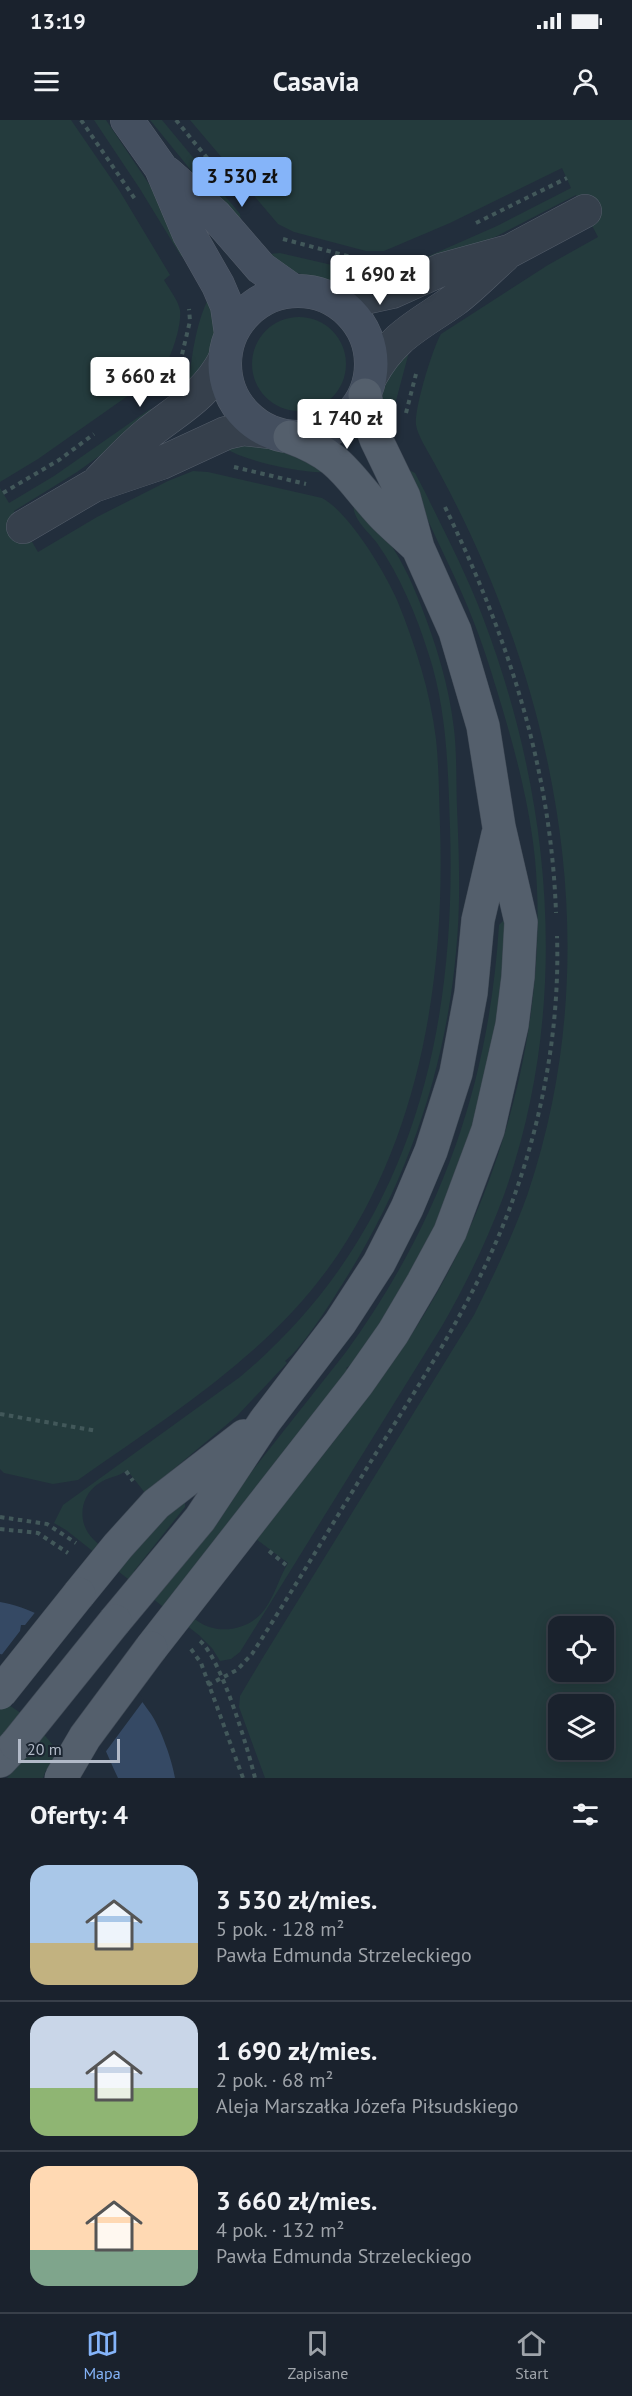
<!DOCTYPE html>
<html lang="pl">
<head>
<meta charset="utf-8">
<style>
  :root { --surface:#1a222d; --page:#232a35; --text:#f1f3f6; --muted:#9fa4aa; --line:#383f49; --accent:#85b4f9 }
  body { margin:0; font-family:"PT Sans",sans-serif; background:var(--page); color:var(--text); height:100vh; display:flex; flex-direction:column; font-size:22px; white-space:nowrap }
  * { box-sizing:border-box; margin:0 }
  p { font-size:20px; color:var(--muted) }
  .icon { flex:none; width:33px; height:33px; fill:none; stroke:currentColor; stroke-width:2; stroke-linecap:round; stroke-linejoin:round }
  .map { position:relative; height:1658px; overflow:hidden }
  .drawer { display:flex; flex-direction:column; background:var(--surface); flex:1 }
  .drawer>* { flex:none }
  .buttons { position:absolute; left:548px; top:1496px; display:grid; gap:12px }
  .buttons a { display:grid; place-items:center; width:66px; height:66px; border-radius:12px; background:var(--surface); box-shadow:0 3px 15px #0003,0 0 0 2px var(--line); font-size:30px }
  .scale { position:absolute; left:18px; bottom:15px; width:102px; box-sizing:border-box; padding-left:6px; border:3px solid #b2bac8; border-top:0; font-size:16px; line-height:21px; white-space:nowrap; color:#b2bac8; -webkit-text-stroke:4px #1b2531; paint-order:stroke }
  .price { position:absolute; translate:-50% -51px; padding:0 14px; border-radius:6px; background:#fff; color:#222; font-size:20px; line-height:39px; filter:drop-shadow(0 2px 3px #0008) }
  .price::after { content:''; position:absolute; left:50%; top:36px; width:18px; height:14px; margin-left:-9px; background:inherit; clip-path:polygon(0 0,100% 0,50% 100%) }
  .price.active { background:var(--accent); color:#111 }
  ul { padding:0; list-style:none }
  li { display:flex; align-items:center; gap:18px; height:150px; padding:0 30px }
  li+li { border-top:2px solid var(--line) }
  li span { display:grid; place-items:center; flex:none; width:168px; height:120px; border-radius:18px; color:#555 }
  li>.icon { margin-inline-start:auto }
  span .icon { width:72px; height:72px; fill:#fffc; stroke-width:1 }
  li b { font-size:26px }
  h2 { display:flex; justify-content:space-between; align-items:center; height:72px; padding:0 30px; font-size:26px }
  .status { display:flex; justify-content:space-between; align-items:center; height:42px; padding:0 30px; background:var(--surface); direction:ltr }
  .status svg { height:16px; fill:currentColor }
  header { display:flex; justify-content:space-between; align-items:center; height:78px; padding:0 30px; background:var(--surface); font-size:27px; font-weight:700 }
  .menu { display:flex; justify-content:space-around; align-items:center; height:84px; border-top:2px solid var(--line); background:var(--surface); font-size:16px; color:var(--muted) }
  .menu a { display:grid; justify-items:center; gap:3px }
  .menu .active { color:var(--accent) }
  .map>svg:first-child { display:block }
</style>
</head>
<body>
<div class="status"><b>13:19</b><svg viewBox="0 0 49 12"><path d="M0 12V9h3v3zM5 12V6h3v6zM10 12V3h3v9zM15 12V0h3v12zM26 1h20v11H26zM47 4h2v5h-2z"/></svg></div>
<header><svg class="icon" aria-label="menu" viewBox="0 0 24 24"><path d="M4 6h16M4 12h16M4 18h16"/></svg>Casavia<svg class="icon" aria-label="person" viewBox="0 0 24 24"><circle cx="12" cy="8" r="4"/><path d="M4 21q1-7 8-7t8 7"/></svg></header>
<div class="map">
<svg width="632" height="1658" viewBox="0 0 632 1658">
  <rect width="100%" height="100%" fill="#222e3c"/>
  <path fill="#243b3d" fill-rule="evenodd" d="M0,0h71l48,70 51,85 -6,5c5,9 14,20 16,30 2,16 -10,53 -21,64l-121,85 -38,23z
    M94,0h12l45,67 43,72 -13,-3 -41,-67z
    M150,0h12l78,94 1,7 -8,1z
    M190,0h442v1658h-367l-26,-71 1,-11 22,-37 212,-344c20,-40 39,-80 54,-122 85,-253 25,-524 -105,-750 -3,-6 -6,-12 -7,-18 -2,-16 17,-78 25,-91l107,-69 50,-28 -22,-42 -79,41 -82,36 1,-8 6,-5 75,-33 74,-38 -9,-20 -112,55 -66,28h-18l-72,-19 -16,-8zM558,1506h45v45h-45zM558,1584h45v45h-45z
    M280,133l78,18 19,12 -43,-1 -37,-9 -14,-5 -14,-14z
    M212,172l5,32 -8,33 -20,25c3,-29 8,-65 23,-90z
    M252 244a47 47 0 1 1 94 0a47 47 0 1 1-94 0Z
    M409,232l-20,75h-8l1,-30 7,-24z
    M150,289l9,4 -82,59 -63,39 24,41 59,-35 71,-36 25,-10 15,1 114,26c26,13 63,74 75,102 18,44 33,90 39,139 3,28 3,58 4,87 5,147 -18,302 -101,427 -66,99 -166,160 -261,227l-25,4 -49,-11 -4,-4v-981l9,15 45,-27z
    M226,323l38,2 21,7 42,20c-23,2 -83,-11 -102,-24z
    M409,350l6,3 10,19c20,41 41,81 57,123 71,185 89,392 22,580 -17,46 -38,89 -62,131l-202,326 -9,7 -11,2 -8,-13 -12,-12 -134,-106 -12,-7 9,-18 177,-128c168,-141 217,-337 210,-549 -2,-60 -3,-119 -22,-176 -12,-38 -28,-76 -51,-109 -8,-11 -26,-25 -23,-39 9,10 20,19 29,30 16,20 28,46 37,69 16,41 29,82 34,126 3,26 2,52 3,79 2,47 4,96 -1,144 -10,114 -47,225 -108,323 -13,21 -45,73 -63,86l2,2 -50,53 -92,77 -18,-23c-8,7 -20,7 -29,14 -19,13 -21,40 -4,56 9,9 20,16 29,23l34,-37 26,-24 2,1v4l-51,64 24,19 188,-238c94,-130 143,-266 153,-427l4,-4 3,1 -7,91 -25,113 -43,110 -36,65 -41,62 -8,5 3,3 -179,228c9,8 19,17 29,23 21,14 52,7 66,-13 10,-14 14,-31 23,-46l-32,-24c59,-75 123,-149 172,-231 78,-129 121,-298 107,-449 -6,-60 -23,-120 -41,-178 -12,-41 -28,-81 -47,-120 -14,-30 -29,-59 -38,-91z
    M0,1580c32,17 52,41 71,71l-16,7 -9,-8 -3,8h-36l22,-24 -29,-15z"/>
  <path fill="#354964" d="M0,1482c56,9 120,65 151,112 10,15 21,46 24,64h-57c-11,-23 -20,-50 -38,-69 -15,-16 -59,-52 -80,-55z"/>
  <path fill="#222e3c" d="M37,1490l23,11 36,26 30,29 18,24 -40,54 -8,-16 -18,-27 -45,-38 -33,-16 20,-26 1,-6h4z"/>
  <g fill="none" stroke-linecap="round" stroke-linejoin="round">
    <g stroke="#545d6a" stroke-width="34">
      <path id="street" d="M330,177l30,2 32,-7 49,-22 69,-19 75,-40
        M371,256c23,-42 49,-51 85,-77 17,-13 32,-29 48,-43
        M99,361c15,-15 30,-32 47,-46 32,-26 59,-38 79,-76
        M23,407l70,-41 68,-23 65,-30 18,-4 26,3"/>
    </g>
    <g stroke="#545d6a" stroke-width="34">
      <path id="secondary" d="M127,0l34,48 28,66 29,51 9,21 4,28
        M167,53l48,42 46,53 31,22
        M225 244a73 73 0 1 1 146 0a73 73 0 1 1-146 0Z"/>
    </g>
    <g stroke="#3f4955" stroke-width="34">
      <path id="primary" d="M290,317c52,19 57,39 91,76 11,12 25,23 37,35
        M79,1474l39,-48 38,-42 88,-68
        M115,1501l85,-102 65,-98 75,-98 39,-60 28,-55 24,-57 25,-78 15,-80 7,-73 20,-86
        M151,1528l207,-265 35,-50 30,-51 27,-50 38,-102 24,-105 6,-48 3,-55 -22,-95 -16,-101 -28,-95 -37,-83 -14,-51 -28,-58 -5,-14 -6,-30
        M0,1641l16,-17"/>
    </g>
    <path stroke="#42585a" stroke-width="4" stroke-dasharray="4.5 4.5" stroke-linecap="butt" d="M81,0l54,79
      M176,0l36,44
      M476,103l91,-45
      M283,119l83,22
      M180,243l10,-42 -1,-12
      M406,293l10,-39
      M234,347l72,17
      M3,373l56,-33 35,-26
      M445,387c63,130 106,261 111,406
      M0,1294l97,17
      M126,1351l7,10
      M0,1397l47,7 29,19
      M0,1409l38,4 30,20
      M269,1431l17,14
      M200,1521c21,17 48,108 55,137
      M191,1529l10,14 42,115
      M208,1565l29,-15 15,-16c41,-64 81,-131 121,-196 34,-54 69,-108 98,-164 57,-107 90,-236 86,-358"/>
    <use href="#street" stroke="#36404c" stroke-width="33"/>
    <use href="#secondary" stroke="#444f5f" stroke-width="33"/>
    <use href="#primary" stroke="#545f6c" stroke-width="33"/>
    <g stroke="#3f4955" stroke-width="34" stroke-linecap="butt">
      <path id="primary-bridge" d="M0,1573l79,-99
        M16,1624l99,-123
        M61,1658l24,-41 66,-89"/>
    </g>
    <use href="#primary-bridge" stroke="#545f6c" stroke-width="33"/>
  </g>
</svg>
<div class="buttons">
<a><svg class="icon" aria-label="locate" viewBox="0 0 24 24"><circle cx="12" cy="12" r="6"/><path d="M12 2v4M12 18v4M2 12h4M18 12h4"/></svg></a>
<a><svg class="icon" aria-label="layers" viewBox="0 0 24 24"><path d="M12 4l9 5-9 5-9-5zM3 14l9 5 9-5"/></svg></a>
</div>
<div class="scale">20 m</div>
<b class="price active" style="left:242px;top:88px">3 530 zł</b>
<b class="price" style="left:380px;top:186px">1 690 zł</b>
<b class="price" style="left:140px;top:288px">3 660 zł</b>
<b class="price" style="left:347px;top:330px">1 740 zł</b>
</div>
<section class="drawer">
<h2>Oferty: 4<svg class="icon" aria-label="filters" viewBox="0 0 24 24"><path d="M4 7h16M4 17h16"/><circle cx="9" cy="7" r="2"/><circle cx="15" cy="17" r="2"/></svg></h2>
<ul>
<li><span style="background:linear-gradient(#a9c7e8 65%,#c2b280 0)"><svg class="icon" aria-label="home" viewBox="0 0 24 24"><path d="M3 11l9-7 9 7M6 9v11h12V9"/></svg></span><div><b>3 530 zł/mies.</b><p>5 pok. · 128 m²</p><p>Pawła Edmunda Strzeleckiego</p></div></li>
<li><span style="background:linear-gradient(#c9d6e8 60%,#8fb573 0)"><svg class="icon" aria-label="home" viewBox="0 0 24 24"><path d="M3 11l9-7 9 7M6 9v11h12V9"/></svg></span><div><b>1 690 zł/mies.</b><p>2 pok. · 68 m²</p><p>Aleja Marszałka Józefa Piłsudskiego</p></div></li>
<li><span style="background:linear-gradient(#ffd9b3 70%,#7fa58c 0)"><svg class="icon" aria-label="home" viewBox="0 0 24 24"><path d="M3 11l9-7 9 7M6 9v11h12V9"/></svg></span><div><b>3 660 zł/mies.</b><p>4 pok. · 132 m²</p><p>Pawła Edmunda Strzeleckiego</p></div></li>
</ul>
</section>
<nav class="menu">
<a class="active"><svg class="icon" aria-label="map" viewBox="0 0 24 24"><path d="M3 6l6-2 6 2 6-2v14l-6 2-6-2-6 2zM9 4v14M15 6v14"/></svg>Mapa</a>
<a><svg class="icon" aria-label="saved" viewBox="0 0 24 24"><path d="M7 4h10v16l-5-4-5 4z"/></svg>Zapisane</a>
<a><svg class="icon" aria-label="home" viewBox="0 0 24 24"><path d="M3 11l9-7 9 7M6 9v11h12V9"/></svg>Start</a>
</nav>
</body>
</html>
